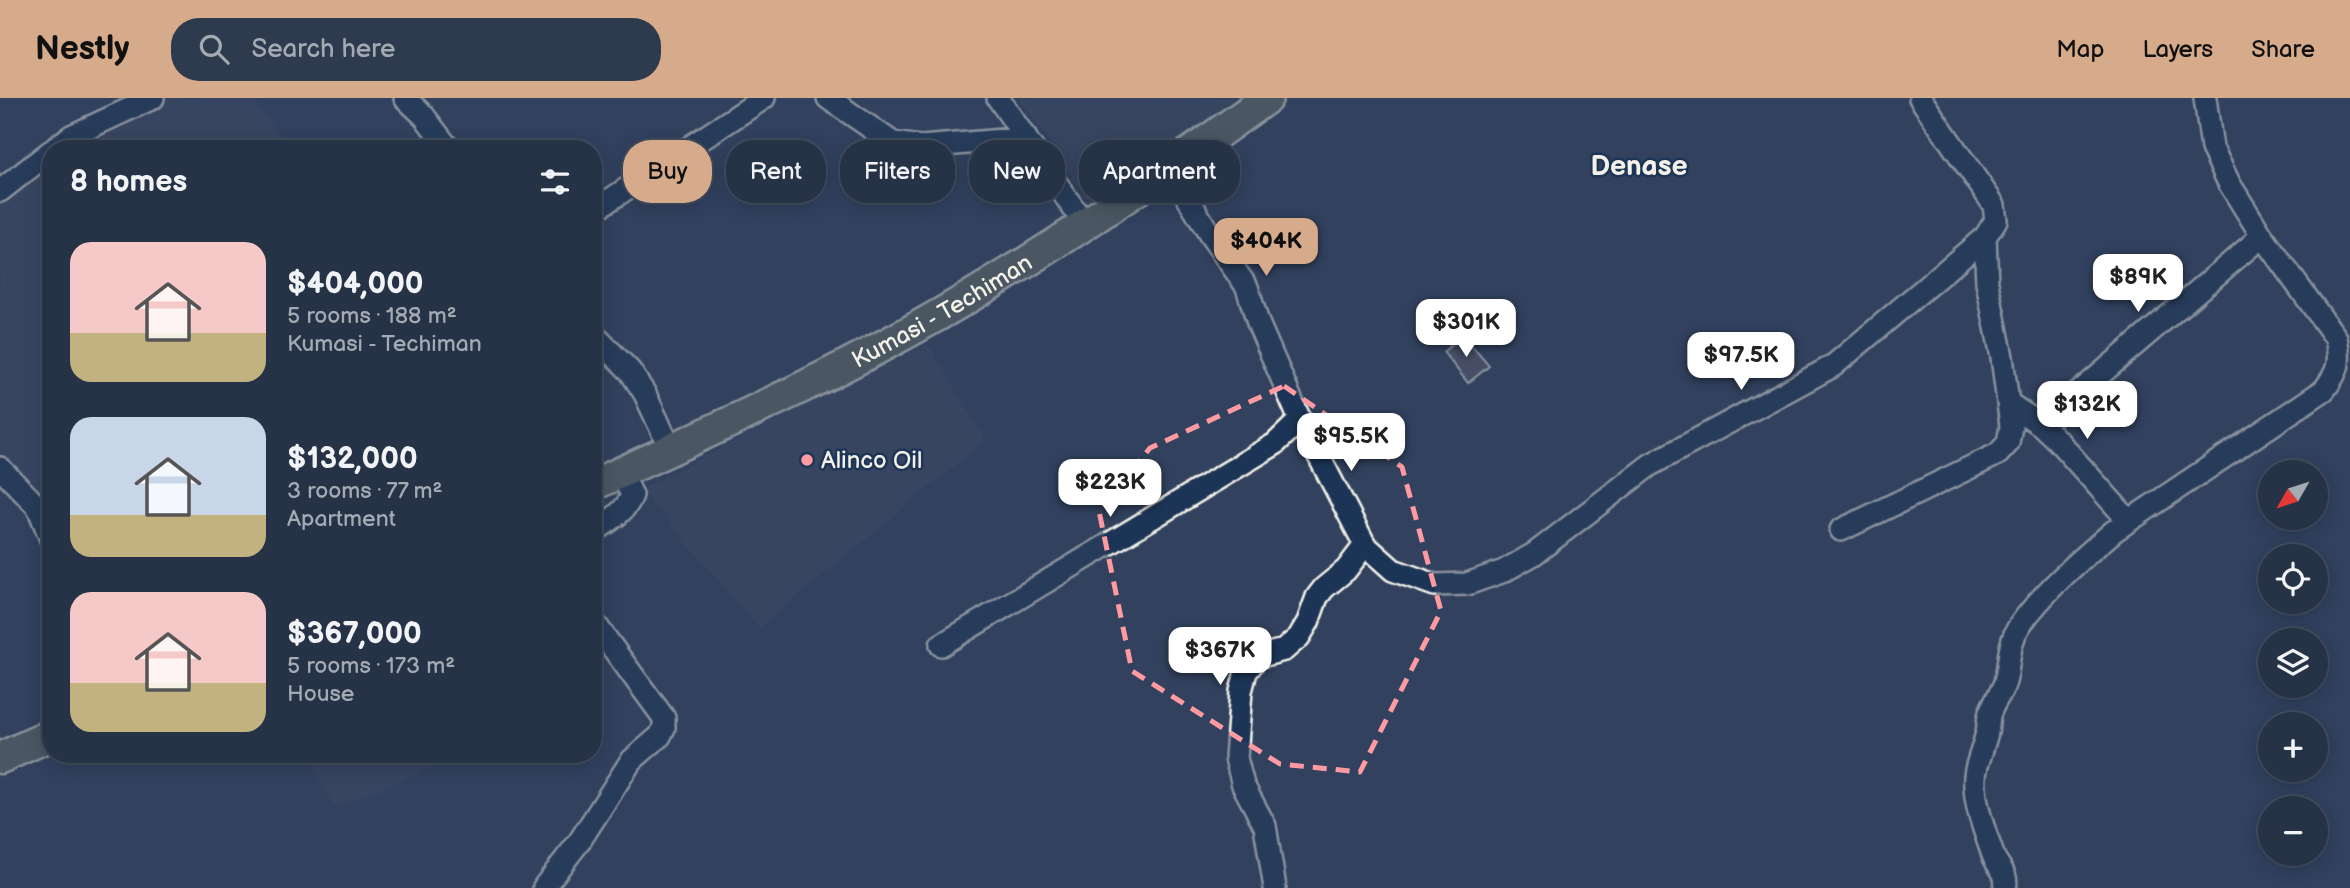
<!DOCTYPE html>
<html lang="en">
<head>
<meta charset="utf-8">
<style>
  :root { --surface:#263246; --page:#2e3a4d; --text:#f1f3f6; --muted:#a4aab3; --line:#424d5f; --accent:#d6ab8b }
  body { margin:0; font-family:"Balsamiq Sans",sans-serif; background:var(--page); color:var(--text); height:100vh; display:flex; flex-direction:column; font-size:26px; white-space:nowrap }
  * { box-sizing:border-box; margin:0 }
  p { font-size:23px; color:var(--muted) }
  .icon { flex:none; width:38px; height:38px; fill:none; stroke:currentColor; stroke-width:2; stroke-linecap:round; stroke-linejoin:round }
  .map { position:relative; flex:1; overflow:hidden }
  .details { position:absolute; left:42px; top:42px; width:560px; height:623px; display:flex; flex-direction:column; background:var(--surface); border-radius:28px; box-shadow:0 4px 18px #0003,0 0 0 2px var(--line) }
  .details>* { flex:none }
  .guide { position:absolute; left:623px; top:42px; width:665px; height:63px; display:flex; gap:14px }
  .needle { width:46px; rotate:231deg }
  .fabs { position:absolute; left:2258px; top:362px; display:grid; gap:14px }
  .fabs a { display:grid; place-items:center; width:70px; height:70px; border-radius:50%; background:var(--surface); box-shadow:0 4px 18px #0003,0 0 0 2px var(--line); font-size:35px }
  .price { position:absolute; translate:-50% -60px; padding:0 16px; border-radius:14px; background:#fff; color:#222; font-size:23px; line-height:46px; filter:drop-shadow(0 2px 4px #0008) }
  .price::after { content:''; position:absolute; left:50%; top:42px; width:21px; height:16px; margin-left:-10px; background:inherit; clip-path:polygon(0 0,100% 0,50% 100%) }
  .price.current { background:var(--accent); color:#111 }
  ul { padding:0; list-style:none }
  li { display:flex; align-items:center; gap:21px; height:175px; padding:0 28px }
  li span { display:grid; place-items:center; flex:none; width:196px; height:140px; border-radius:21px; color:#555 }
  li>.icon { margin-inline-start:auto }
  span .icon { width:84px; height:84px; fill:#fffc; stroke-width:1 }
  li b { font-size:30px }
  h2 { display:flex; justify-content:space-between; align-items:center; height:84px; padding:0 28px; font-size:30px }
  .tag { padding:0 24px; border-radius:28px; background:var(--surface); box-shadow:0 4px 18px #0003,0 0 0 2px var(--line); font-size:24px; line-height:63px }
  .tag.current { background:var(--accent); color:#111 }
  header { display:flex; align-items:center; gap:42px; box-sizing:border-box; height:98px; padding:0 35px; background:var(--accent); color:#111 }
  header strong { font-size:33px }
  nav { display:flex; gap:38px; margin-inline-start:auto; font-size:24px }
  .search { width:490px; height:63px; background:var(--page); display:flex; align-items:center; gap:18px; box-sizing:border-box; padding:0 24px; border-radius:28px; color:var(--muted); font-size:26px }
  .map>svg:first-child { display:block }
</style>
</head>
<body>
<header>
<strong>Nestly</strong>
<div class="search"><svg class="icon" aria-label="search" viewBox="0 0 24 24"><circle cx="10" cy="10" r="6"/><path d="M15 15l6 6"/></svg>Search here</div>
<nav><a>Map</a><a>Layers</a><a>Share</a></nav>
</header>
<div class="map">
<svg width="2350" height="790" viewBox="0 0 2350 790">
  <rect width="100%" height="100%" fill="#32425e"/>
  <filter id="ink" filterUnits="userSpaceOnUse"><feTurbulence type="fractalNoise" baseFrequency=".0143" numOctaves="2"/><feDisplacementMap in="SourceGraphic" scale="14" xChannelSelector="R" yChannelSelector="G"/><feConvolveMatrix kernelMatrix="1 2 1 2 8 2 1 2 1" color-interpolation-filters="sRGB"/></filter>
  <g filter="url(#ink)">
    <path fill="#414b63" d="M124,0h128l37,51h-228z
      M1020,0h222l-153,104z
      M51,59v366l-22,-47 -29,-21v-256z
      M928,246l58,96 -227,188 -118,-139z
      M308,656h157l-131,54z"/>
    <path fill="#64616f" stroke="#f4f1e8" stroke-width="2" d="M1463,237l26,31 -21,17 -25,-31z"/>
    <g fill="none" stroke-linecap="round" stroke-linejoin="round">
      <g stroke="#f4f1e8" stroke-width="26">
        <path id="minor" d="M405,0l19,18 25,33
          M828,0l65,45 28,4 105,-9
          M998,0l87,127
          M54,51l17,-13 82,-38
          M1170,70l40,67 37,52 11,36 42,97 65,125 28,25 42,15 32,-1 37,-13 30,-17 116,-89 183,-99 152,-129 11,-17 -2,-15 -74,-107
          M0,93l51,-40
          M593,113l171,-113
          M593,236l37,37 15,23 26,56
          M2008,305l33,22 17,16 71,80
          M2041,327l221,-189
          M0,370l38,39 13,32
          M1841,432l157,-76 10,-11 3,-17 -9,-69 -15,-74 -2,-46
          M593,434c15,-10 33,-20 39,-37l-11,-23
          M941,547l334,-201 25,-24
          M544,789l35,-45 52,-81 29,-25 4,-8v-10l-71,-97
          M1275,790l-10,-62 -22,-41 -7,-27 5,-67 5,-19 11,-15 27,-7 15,-13 9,-15 9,-25 7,-9 22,-18 19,-25
          M2005,790c4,-15 -8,-21 -12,-33 -6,-17 -13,-35 -16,-52 -6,-34 1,-36 9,-67 3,-8 1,-18 5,-26 4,-10 11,-18 14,-28 5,-19 3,-40 15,-57 25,-35 61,-66 94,-94l210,-141c15,-19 17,-28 12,-52l-74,-102 -33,-53 -17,-35 -7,-50"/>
      </g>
      <g stroke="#f4f1e8" stroke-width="35">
        <g id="highway">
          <path id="s1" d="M593,387c108,-49 216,-98 319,-155 124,-69 240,-149 355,-232"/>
          <path d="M0,660l51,-23"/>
        </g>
      </g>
      <use href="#minor" stroke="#1d3557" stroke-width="21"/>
      <use href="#highway" stroke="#697266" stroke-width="30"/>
    </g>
  </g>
  <path d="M0 0H2350V790H0ZM1284,288l118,81 39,144 -81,161 -80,-8 -148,-93 -33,-160 51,-63z" fill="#32425e" fill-opacity=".55" fill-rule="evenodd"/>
  <path fill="none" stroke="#ff9aa2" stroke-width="5" stroke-dasharray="14 9" stroke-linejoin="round" d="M1284,288l118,81 39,144 -81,161 -80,-8 -148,-93 -33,-160 51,-63z"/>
  <circle fill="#ff9aa2" stroke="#1d3557" stroke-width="2.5" cx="807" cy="362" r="7"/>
  <g text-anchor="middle" stroke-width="5" stroke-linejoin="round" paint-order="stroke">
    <g font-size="24" fill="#f4f1e8" stroke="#1d3557">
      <text dy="8" stroke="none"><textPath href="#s1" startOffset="390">Kumasi - Techiman</textPath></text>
    </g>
    <g font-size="24" fill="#f4f1e8" stroke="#1d3557" text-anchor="start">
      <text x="821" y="370">Alinco Oil</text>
    </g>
    <g font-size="28" font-weight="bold" fill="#f4f1e8" stroke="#1d3557">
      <text x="1639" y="77">Denase</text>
    </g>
  </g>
</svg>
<div class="fabs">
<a><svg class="needle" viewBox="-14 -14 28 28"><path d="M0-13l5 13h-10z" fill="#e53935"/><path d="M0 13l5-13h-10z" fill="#a4aab3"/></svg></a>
<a><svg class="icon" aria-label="locate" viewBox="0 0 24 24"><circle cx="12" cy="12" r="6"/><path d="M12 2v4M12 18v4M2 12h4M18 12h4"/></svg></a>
<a><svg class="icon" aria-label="layers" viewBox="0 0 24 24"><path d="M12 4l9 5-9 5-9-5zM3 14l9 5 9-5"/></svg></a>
<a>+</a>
<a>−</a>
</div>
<b class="price current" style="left:1266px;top:180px">$404K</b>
<b class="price" style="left:2138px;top:216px">$89K</b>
<b class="price" style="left:1466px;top:261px">$301K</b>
<b class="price" style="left:1741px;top:294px">$97.5K</b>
<b class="price" style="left:2087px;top:343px">$132K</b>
<b class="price" style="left:1351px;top:375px">$95.5K</b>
<b class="price" style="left:1110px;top:421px">$223K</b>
<b class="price" style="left:1220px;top:589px">$367K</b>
<div class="guide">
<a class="tag current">Buy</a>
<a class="tag">Rent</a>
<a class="tag">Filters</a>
<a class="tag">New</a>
<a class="tag">Apartment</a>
</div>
<section class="details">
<h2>8 homes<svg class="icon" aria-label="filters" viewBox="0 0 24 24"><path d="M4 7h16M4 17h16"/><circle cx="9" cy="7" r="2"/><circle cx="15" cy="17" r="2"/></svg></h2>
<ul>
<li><span style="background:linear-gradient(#f6c9c9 65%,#c2b280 0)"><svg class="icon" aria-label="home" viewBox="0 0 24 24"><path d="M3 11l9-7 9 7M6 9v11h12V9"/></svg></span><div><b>$404,000</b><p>5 rooms · 188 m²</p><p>Kumasi - Techiman</p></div></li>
<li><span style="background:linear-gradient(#c9d6e8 70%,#c2b280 0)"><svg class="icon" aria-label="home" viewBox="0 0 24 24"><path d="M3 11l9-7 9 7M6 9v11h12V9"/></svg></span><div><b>$132,000</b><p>3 rooms · 77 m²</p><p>Apartment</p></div></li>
<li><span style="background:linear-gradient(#f6c9c9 65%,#c2b280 0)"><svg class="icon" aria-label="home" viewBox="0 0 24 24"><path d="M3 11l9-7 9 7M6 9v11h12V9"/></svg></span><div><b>$367,000</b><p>5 rooms · 173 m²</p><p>House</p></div></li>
</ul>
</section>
</div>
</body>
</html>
